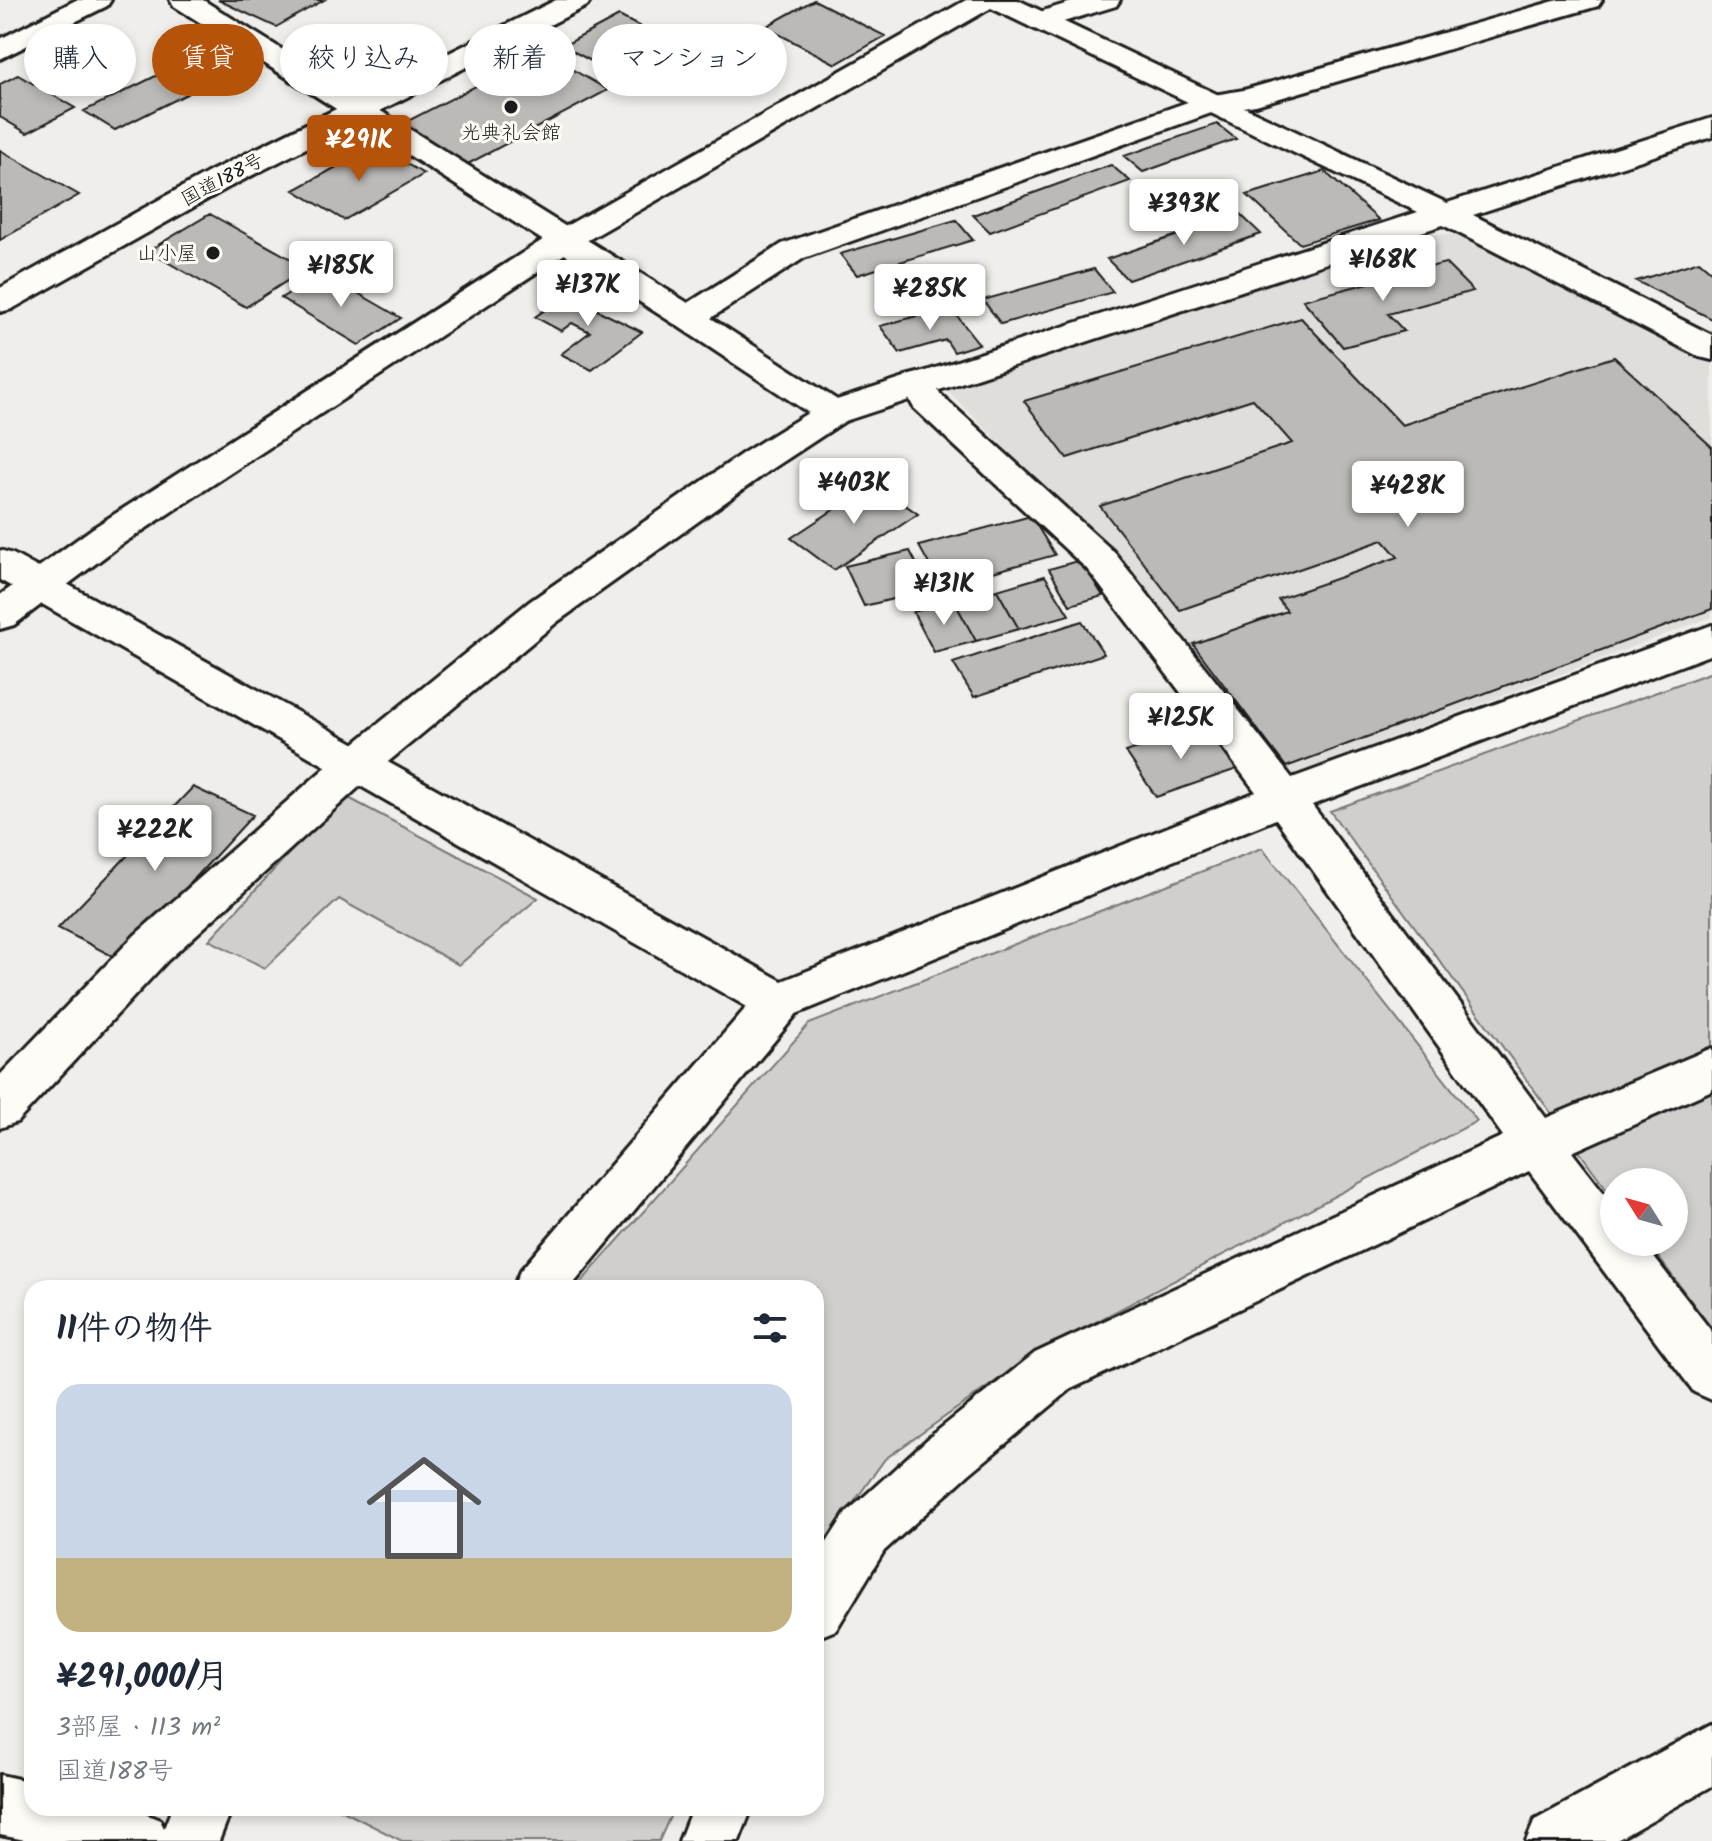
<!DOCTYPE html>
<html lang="ja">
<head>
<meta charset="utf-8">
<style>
  :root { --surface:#fff; --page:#f2f2f3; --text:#1f2937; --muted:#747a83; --line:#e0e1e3; --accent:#b45309 }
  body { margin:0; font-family:Kalam,"Klee One",sans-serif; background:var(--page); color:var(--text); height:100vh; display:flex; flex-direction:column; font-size:30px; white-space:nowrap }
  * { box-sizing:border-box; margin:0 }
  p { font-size:26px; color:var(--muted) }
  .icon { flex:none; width:44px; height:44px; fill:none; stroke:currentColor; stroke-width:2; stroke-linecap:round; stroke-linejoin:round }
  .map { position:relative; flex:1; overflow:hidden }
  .drawer { position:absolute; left:24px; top:1280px; width:800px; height:536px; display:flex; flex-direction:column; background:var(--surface); border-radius:24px; box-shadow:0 4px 12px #0003 }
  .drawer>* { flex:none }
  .top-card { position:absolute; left:24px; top:24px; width:800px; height:72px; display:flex; gap:16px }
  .needle { width:52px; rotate:307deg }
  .buttons { position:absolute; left:1600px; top:1168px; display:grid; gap:16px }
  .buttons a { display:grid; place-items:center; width:88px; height:88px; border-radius:50%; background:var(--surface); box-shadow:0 4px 12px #0003; font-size:40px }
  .price { position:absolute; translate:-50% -68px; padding:0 18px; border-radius:8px; background:#fff; color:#222; font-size:26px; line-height:52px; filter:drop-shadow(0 2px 4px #0008) }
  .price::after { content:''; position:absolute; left:50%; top:48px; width:24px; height:18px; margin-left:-12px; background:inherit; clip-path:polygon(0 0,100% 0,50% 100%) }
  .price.active { background:var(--accent); color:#fff }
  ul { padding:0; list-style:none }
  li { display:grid; align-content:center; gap:16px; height:424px; padding:0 32px }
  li+li { border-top:2px solid var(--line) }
  li span { display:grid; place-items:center; height:248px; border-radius:24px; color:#555 }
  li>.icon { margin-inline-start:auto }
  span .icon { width:144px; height:144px; fill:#fffc; stroke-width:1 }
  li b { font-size:34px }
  h2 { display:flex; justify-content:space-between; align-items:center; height:96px; padding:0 32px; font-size:34px }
  .chip { padding:0 28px; border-radius:36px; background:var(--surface); box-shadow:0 4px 12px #0003; font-size:28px; line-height:72px }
  .chip.active { background:var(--accent); color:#fff }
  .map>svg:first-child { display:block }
</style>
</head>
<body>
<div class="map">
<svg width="1712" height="1841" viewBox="0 0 1712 1841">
  <rect width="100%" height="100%" fill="#f0eeea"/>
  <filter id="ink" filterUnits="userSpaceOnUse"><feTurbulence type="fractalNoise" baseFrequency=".0125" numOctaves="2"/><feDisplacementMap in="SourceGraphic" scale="16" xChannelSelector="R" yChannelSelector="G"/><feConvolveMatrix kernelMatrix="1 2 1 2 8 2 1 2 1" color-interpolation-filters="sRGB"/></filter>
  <g filter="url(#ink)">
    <path fill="#e0deda" d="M1425,233l37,2 250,129v253l-425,160 -161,-207 -180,-181z"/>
    <path fill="#d0cfcc" stroke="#767674" stroke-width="2" d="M1712,672v657l-65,-87h27v-60h-60v17l-284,-388z
      M343,795l195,103 -79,67 -120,-66 -74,69 -56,-28z
      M1262,848l215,273 -444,234 -148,104 -69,96v-267h-240l233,-264z
      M337,1808h337l-15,33h-257z"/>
    <path fill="#bbbab6" stroke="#1c1c1c" stroke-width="2" d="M218,0h106l-48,27z
      M814,0l71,36 -49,28 -71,-37z
      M619,16l86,44 -56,32 -86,-46z
      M542,52l66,38 -144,76 -66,-40z
      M164,72l31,18 -80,40 -31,-19z
      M18,75l57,33 -48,25 -27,-16v-33z
      M1217,124l19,15 -93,33 -19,-16z
      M375,146l49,28 -80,46 -50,-30z
      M0,150l79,45 -79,45z
      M1111,165l19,16 -140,51 -17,-17z
      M1324,171l55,49 -79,24 -53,-49z
      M210,214l97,54 -61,39 -98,-56z
      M1240,214l21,20 -133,46 -21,-21z
      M956,220l17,20 -116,35 -17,-21z
      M1699,261l13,11v47l-76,-38z
      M1445,263l28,28 -85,23 16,17 -61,16 -40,-47z
      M1094,269l19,23 -112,32 -18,-24z
      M323,273l78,45 -42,27 -78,-47z
      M577,287l24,12 -10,8 51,25 -50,38 -31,-16 29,-22 -18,-9 -11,8 -26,-14z
      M950,307l29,37 -25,8 -8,-12 -46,13 -20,-27z
      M1301,318l101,107 212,-68 98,90v162l-426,158 -93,-123 94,-33 -9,-12 120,-42 -15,-17 -203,70 -80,-104 192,-63 -39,-44 -186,59 -43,-57z
      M874,483l44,31 -84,56 -43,-32z
      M1031,516l24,39 -114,31 -22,-40z
      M910,551l20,39 -66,16 -19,-40z
      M1081,560l22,36 -33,9 -21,-36z
      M1045,576l24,39 -50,14 -22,-39z
      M997,590l22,39 -43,12 -22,-40z
      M954,601l22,40 -42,11 -21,-40z
      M1082,621l22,33 -130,43 -21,-34z
      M1205,725l32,44 -81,28 -30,-45z
      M193,787l60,28 -133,145 -62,-32z"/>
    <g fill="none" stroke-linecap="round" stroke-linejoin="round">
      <g stroke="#1c1c1c" stroke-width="6">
        <path id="minor" d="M170,0h33l485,303 94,-59 420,-147 42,-7 314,-90h44l-4,6 -342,99 -39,6 -413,147 -93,60 134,87 5,8 -5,8 -12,3 -12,-3 -145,-96 -502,-319z
          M1078,0h42l-4,6 -76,23 -10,-2 -4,-6 4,-6z
          M918,373l12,3 10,18 174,158 178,226 420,-153v29l-400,151 234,313 166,-70v42l-140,62 42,54v36h28l70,90v68l-18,-8 -165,-221 -458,218 -102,85 -85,77 -48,79 -20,8v-79l30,-46 85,-77 104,-83 468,-217 -227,-317 -497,202 -16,-5 -763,-436v-30l13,4 769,427 474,-189 -168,-222 -174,-162 -13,-24 5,-8z
          M692,1808h60l-13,33h-60z"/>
      </g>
      <g stroke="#1c1c1c" stroke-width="6">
        <path id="tertiary" d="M76,0h35l-4,6 -107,53v-20z
          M966,0h52l429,203 265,-85v19l-239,78 239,120v25l-12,-3 -257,-132 -598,196 -76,50 -212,151 -186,154 -204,185 -150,161 -17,6v-53l135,-140 206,-181 188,-152 214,-149 78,-48 597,-193 -427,-204 -417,240 -455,298 -105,79 -14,4v-34l93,-67 459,-294z
          M779,983l16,5 7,14 -7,14 -225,272h-57l7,-17 243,-283z
          M1712,1724v62l-97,55h-89l9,-21z
          M0,1775l32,7v26h98l30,12 4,8 8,-20h60l-13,33h-189l-30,-6z"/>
      </g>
      <g stroke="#1c1c1c" stroke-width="6">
        <path id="trunk" d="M556,0h35l-4,6 -356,180 -219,123 -12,3v-24l209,-116z"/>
      </g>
      <use href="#minor" fill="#fdfcf7" fill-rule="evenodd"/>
      <use href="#tertiary" fill="#fdfcf7" fill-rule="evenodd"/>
      <use href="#trunk" fill="#fdfcf7" fill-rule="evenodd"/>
    </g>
  </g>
  <g fill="#1c1c1c" stroke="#fdfcf7" stroke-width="3">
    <circle cx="511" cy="107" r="8"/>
    <circle cx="213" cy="253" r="8"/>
  </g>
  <g text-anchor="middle" stroke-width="6" stroke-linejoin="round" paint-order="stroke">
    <g font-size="20" fill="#1c1c1c" stroke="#fdfcf7">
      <text x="511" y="139">光典礼会館</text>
      <text x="197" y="260" text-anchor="end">山小屋</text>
    </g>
    <g font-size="20" fill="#1c1c1c" stroke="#fdfcf7">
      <text transform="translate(222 179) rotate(-28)" y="7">国道188号</text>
    </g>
  </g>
</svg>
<div class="buttons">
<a><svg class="needle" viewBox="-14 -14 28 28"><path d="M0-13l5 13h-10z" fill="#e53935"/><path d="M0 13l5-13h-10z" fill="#747a83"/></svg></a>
</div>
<b class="price active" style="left:359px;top:183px">¥291K</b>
<b class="price" style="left:1184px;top:247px">¥393K</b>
<b class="price" style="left:1383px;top:303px">¥168K</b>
<b class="price" style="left:341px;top:309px">¥185K</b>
<b class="price" style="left:588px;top:328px">¥137K</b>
<b class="price" style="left:930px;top:332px">¥285K</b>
<b class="price" style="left:854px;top:526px">¥403K</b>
<b class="price" style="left:1408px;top:529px">¥428K</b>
<b class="price" style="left:944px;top:627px">¥131K</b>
<b class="price" style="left:1181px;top:761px">¥125K</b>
<b class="price" style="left:155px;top:873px">¥222K</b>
<div class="top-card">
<a class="chip">購入</a>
<a class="chip active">賃貸</a>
<a class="chip">絞り込み</a>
<a class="chip">新着</a>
<a class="chip">マンション</a>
</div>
<section class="drawer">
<h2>11件の物件<svg class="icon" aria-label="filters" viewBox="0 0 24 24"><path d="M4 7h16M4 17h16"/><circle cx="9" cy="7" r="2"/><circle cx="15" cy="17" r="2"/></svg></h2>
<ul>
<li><span style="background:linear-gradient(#c9d6e8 70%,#c2b280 0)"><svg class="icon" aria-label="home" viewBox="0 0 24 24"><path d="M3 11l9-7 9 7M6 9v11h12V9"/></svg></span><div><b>¥291,000/月</b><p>3部屋 · 113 m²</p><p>国道188号</p></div></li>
</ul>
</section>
</div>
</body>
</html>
